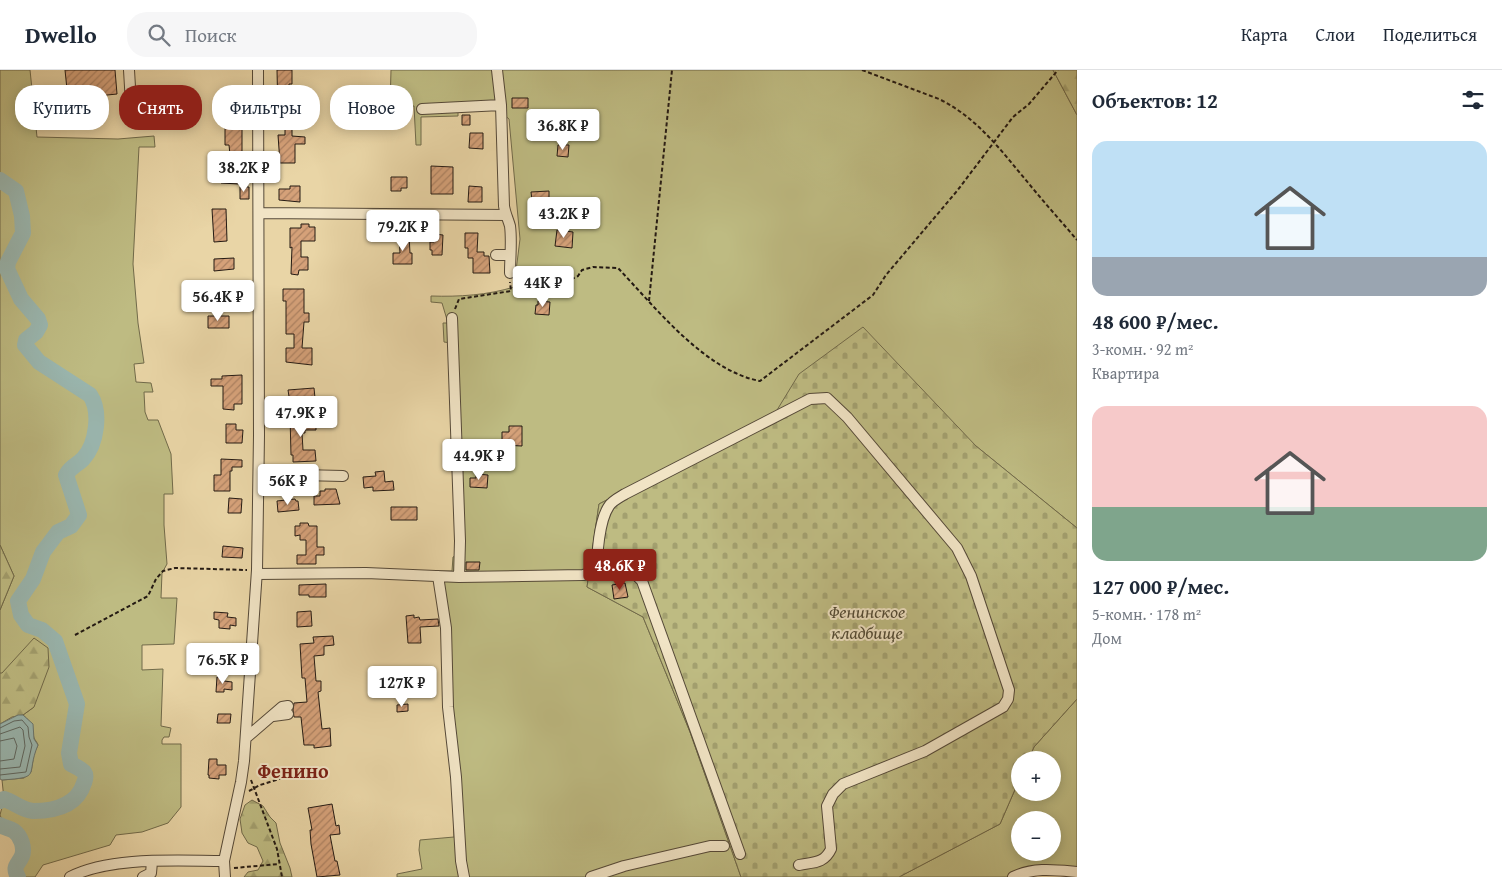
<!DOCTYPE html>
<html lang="ru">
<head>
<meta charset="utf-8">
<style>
  :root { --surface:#fff; --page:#f6f6f7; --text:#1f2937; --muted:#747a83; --line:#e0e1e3; --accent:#8f2418 }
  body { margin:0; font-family:"Gentium Book Plus",serif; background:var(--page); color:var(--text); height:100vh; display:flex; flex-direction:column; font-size:19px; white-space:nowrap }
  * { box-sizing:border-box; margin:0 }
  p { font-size:16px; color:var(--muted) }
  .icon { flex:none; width:28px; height:28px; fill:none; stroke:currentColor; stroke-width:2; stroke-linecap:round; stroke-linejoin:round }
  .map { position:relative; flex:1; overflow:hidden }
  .panel { display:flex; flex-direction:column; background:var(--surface); width:425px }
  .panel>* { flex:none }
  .hud { position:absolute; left:15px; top:15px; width:475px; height:45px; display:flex; gap:10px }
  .controls { position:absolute; left:1011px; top:681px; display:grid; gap:10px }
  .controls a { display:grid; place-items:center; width:50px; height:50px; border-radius:50%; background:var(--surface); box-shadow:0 2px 12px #0003; font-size:25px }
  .price { position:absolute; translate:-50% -42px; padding:0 11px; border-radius:5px; background:#fff; color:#222; font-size:16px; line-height:32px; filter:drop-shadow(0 1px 2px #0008) }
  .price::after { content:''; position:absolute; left:50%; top:30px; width:15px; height:11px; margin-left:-8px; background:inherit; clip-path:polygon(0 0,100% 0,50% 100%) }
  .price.active { background:var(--accent); color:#fff }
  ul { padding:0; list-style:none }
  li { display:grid; align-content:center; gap:10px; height:265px; padding:0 15px }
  li span { display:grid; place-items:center; height:155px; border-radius:15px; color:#555 }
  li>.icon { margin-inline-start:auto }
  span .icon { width:90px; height:90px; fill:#fffc; stroke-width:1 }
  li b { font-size:21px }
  h2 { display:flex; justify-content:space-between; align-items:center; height:60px; padding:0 15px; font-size:21px }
  .chip { padding:0 18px; border-radius:20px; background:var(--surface); box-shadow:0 2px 12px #0003; font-size:18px; line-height:45px }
  .chip.active { background:var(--accent); color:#fff }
  header { display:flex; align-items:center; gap:30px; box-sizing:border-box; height:70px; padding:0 25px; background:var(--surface); border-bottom:1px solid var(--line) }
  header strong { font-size:24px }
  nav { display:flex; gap:28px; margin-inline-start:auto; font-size:18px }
  .search { width:350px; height:45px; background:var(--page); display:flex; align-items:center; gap:12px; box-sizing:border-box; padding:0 18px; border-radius:20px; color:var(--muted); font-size:19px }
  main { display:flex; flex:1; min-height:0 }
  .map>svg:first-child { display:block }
</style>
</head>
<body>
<header>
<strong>Dwello</strong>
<div class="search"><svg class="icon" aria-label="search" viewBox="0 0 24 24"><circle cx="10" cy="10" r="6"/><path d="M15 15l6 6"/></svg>Поиск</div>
<nav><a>Карта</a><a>Слои</a><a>Поделиться</a></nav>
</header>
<main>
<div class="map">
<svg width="1077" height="807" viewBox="0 0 1077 807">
  <defs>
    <pattern id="forest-firs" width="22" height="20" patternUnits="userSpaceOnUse" patternTransform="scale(1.25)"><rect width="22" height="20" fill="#bebb82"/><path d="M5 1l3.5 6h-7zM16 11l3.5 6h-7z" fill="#a3a06f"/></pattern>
    <pattern id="cemetery-stones" width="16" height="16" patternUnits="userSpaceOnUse" patternTransform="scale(1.25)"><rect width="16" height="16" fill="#bebb82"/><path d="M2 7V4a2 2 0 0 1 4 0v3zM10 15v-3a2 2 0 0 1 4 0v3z" fill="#a3a06f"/></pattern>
    <pattern id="building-hatch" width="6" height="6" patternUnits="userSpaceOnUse" patternTransform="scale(1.25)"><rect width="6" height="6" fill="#d5a179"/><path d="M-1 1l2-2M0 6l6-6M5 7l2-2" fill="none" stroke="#ad8262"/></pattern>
  </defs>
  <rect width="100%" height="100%" fill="#e9d5a6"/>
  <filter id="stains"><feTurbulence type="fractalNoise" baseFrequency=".004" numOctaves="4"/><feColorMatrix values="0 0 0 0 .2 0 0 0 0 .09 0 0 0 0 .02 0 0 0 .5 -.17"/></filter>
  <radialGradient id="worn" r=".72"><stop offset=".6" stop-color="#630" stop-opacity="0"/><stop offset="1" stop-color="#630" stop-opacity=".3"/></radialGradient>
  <path fill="#bebb82" stroke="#716a4a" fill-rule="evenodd" d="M0,0h30l7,67 81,2 36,-3 1,11h-16l-6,117 5,59 6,40 -10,1 2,18 15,1 2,9h-9l1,20 3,8h10l13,34 2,40h-9v31l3,39 -5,9 -1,25h16l-3,46 -32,1v25l21,-1 -2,57 10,2 -2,9h-5l-2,3v4h19v63l-13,16 -26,9 -26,3 -6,10 -67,20 -8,12h-11l-3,-6c11,-22 7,-40 -18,-49l-3,-7 4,-16 -2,-19 22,-2 7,-6 3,-18 4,-9c-1,-3 -3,-5 -4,-7 -3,-11 -1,-15 -11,-23l11,-8 -34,-34v-63l14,-34 -14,-31z
    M391,0h662l24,45v413l-101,-82 -202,-31 -175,89 -12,83 56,30 47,115 51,145h-344v-3l25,-5 -3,-19 1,-10 34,-3 -1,-48 -12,-170 -7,-48h18l1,-14 2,-1 2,-14 -6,-199 -7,-1 -1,-19h5l-6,-20 -11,-1v-6c28,1 57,-1 83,-9l6,-48 -11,-120 -12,-10 -39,1v6l-37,1v28h-5l-2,-39h-24z
    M1077,629v173l-64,5h-114l101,-53 20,-46v14h32v-32h-24l6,-13zM1020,750h32v32h-32z"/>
  <path fill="url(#forest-firs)" stroke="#716a4a" d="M1053,0h24v45z
    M0,475l14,31 -14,34z
    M34,568l14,10 1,19 -15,40 -11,8 -11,2 -12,7v-51h2z
    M252,730l11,6 7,11 6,6 4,20 10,25 2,9h-48l4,-5 10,-2 5,-9 -6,-14 -9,-4 -6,-10 -2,-14 5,-14z"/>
  <path fill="url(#cemetery-stones)" stroke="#716a4a" d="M863,257l113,119 101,82v171l-43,48 -6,13h-8v18l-20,46 -101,53h-158l-51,-145 -47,-115 -56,-30 12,-83 175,-89 25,-41z"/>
  <path fill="#9ab7b0" stroke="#6b7871" d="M18,645h5l10,9 1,15 4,6c-13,31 5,32 -36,35l-2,-1v-55z"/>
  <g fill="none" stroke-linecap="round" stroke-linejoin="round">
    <path stroke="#5f6862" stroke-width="1" d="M0,658l14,-7 8,-1 6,7 1,10 3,8 -6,27 -26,3
      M0,664l20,-7 3,3 2,16 -5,21 -20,2
      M0,671l14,-3 3,8 -3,13 -14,2"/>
    <path stroke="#9ab7b0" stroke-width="16" d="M0,110l16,11 6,25 1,17 -15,29 -1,7 14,30 17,20 2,6 -4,7 -10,8 -1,5 14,17 51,33c11,16 7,49 -7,64 -7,7 -11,6 -17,16l13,40 -8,11 -13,6 -15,20 -10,27 -15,22 3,14 7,10 14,5 13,11 22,63 -8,49 2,11c4,2 10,5 13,8 3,4 1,8 0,11 -7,23 -30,28 -51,28 -11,-1 -19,-9 -29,-12l-4,2
      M0,755c4,3 10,3 14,6 7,5 11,17 8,25 -4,9 -10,10 -4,21"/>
  </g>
  <path fill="url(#building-hatch)" stroke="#241a13" d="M65,0h50l2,24 -49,5z
    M277,0h15v14h-3v20h5v3h3v7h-2v4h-8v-3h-9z
    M242,25v13h-3v6h-7v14h10v24h-1v2l-11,1 -1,-10h-4v-25h-5v-12h5v-12z
    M512,28h16v10h-16z
    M462,45h8v10h-8z
    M285,59h7v7l13,1v7h-10v19h-15l-2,-28h7z
    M470,63h13v16l-14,-1z
    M558,75h11l-1,12 -11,-1z
    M431,96l22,1v27h-22z
    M214,97h7v1l6,1v1h12v14l-18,-1v-4h-7z
    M391,107h16v11h-6v3h-10z
    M290,116h10v16l-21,-2v-11h11z
    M469,116l13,1v15h-14z
    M240,117h9v12h-9z
    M549,121v9h-17l-1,-8z
    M212,139h14l1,32 -13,1z
    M301,154h8v3h6v14h-14v16h7v13h-9l-1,5 -7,-1 1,-27 -2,1v-20h11z
    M557,160l16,2 -1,16 -17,-2z
    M465,163h13l-1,19h7v4h5l1,17h-17v-15h-5v-10h-3z
    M434,164l9,1 -1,20h-10v-5h-2v-8h4z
    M399,165h10l1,18h2v11h-19v-11h7z
    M234,188v11l-20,2v-12z
    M283,219h21v24h5v9h-5l-2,26h10v17l-26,-3v-14h8v-14h-8v-33h-3z
    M538,231l12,1 -1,13 -14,-1 1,-9h2z
    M208,246h21v12h-21z
    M242,305v29h-8v6l-11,-1v-23h-12v-7h11v-3z
    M314,318l1,10 -12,1v2l-13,2 -2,-13z
    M290,346h21v7h5v7h-11v3h-3l1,17h12l1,11 -23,1v-7h-2z
    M226,354h10v6h7l-1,13h-16z
    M509,356h13v20l-20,-1v-13h7z
    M221,389l21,1v7h-10v4h-2v20h-16v-16h7z
    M384,401l1,11 8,-1 1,9 -21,1v-4l-9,1 -1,-11 13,-1 -1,-4z
    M476,404l12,1 -1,13 -17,-1v-9h6z
    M325,419h11l4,15 -26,1v-9h6v-5h5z
    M229,428l13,1 -1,14h-13z
    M295,429l1,2h2l1,9 -21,2 -1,-11z
    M391,437h26v13h-26z
    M300,453h8l1,3h8v21h7v8h-8v9h-19v-9h9v-15h-6v-5l-5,1v-10h5z
    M223,476l20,2 -1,10 -20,-1z
    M466,492h14l-1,8h-13z
    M625,513l3,14 -14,2 -2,-14z
    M326,514v13h-17v-2h-10v-10z
    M311,541l1,15 -15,1v-15z
    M214,542l14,1 -1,4 9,1v8l-6,-1v4l-11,-1v-8l-5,-1z
    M414,545v3l5,-1 1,3 18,-1 1,7 -19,1 1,16h-13l-2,-27z
    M333,566l1,9 -10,1v9l-10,1 2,25h5v10l-3,1 4,37 8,-1 1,18 -17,2v-3h-10l-3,-28h-7l-1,-7 1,-7 13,-1 -2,-24h-3l-2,-34 14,-1 -1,-6z
    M219,575l13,1 -1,5h3l-2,12h-14z
    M217,607l7,1v3l8,1v8l-8,-1v3h-8z
    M408,634v7l-11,1v-7z
    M218,644h13l-1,9h-13z
    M209,689h8v6h9v10h-7v4l-10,-1v-3h-1z
    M332,734l4,22 3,-1 1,9 -10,1 5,26h2l3,14 -23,2 -6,-33 -1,-14h2l-4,-22z"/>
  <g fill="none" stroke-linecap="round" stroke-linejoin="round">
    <g stroke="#554938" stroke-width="12">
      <path id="minor" d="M129,0l2,34
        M497,0l4,35 3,101c1,7 4,13 6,20 2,15 0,31 0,47
        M422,39l79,-4
        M259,143l247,2
        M496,185h14
        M452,248l8,223 -1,36
        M259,404l84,2
        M257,504l109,-1 93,4 124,-2 16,-3
        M438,506l8,52 2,79 8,70 5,84 3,16
        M273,646l15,-2
        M246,668l36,-31 6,-1
        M740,784l-98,-273 -7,-7 -32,1 -4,-3c-4,-15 1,-53 10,-66 3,-5 11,-9 16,-12l185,-95 17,-1 20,19 110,131 14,28 38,114 -1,9 -5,8 -78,44 -82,33 -10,10 -6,12 4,43c-7,15 -18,13 -32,16
        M70,807c41,-21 108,-16 154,-16
        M143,807l8,-4 1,-11
        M225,807l-1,-16 17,-79 3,-21 13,-191 2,-135 -1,-365
        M591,807l33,-11 86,-20h14
        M1013,807c21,-10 42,-7 64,-5"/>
    </g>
    <path stroke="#241a13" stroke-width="2" stroke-dasharray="4 2.5" stroke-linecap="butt" d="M862,0l77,29c37,18 60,49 86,80 17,21 35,41 52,61
      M520,204l48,7 10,-5 4,-6 11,-3 25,1c37,39 87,103 142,113l113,-86 13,-20 71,-84 56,-74 16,-13 29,-34
      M649,231l23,-231
      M455,239l4,-10 52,-8 -1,-9
      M75,565l73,-39 8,-17 7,-8 12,-3 72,2
      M251,710l26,69 5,28
      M249,721l11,-6 29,-9
      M234,798l45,-4"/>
    <use href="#minor" stroke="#f1e4c5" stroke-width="10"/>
  </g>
  <g text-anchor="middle" stroke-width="4" stroke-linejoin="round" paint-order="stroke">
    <g font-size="18" font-style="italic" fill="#524a34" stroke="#f1e4c5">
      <text x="867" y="548">Фенинское<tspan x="867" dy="21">кладбище</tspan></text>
    </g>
    <g font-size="20" font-weight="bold" fill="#7a1f14" stroke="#f1e4c5">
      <text x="293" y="708">Фенино</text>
    </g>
  </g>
  <rect width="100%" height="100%" filter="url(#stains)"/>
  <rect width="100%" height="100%" fill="url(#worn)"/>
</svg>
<div class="controls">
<a>+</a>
<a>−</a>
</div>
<b class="price" style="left:563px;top:81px">36.8K ₽</b>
<b class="price" style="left:244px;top:123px">38.2K ₽</b>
<b class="price" style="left:564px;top:169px">43.2K ₽</b>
<b class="price" style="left:403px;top:182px">79.2K ₽</b>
<b class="price" style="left:543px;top:238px">44K ₽</b>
<b class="price" style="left:218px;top:252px">56.4K ₽</b>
<b class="price" style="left:301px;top:368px">47.9K ₽</b>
<b class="price" style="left:479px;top:411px">44.9K ₽</b>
<b class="price" style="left:288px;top:436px">56K ₽</b>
<b class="price active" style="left:620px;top:521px">48.6K ₽</b>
<b class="price" style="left:223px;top:615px">76.5K ₽</b>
<b class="price" style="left:402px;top:638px">127K ₽</b>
<div class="hud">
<a class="chip">Купить</a>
<a class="chip active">Снять</a>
<a class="chip">Фильтры</a>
<a class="chip">Новое</a>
</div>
</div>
<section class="panel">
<h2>Объектов: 12<svg class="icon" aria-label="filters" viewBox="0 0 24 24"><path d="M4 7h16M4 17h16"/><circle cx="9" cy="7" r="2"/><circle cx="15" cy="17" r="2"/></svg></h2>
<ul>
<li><span style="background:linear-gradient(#bfe0f5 75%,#9aa5b1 0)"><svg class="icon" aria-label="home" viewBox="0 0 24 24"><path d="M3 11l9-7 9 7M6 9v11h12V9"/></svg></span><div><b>48 600 ₽/мес.</b><p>3-комн. · 92 m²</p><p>Квартира</p></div></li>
<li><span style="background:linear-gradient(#f6c9c9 65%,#7fa58c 0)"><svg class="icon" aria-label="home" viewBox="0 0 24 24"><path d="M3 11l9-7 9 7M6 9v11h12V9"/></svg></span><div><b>127 000 ₽/мес.</b><p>5-комн. · 178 m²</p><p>Дом</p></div></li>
</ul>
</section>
</main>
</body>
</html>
